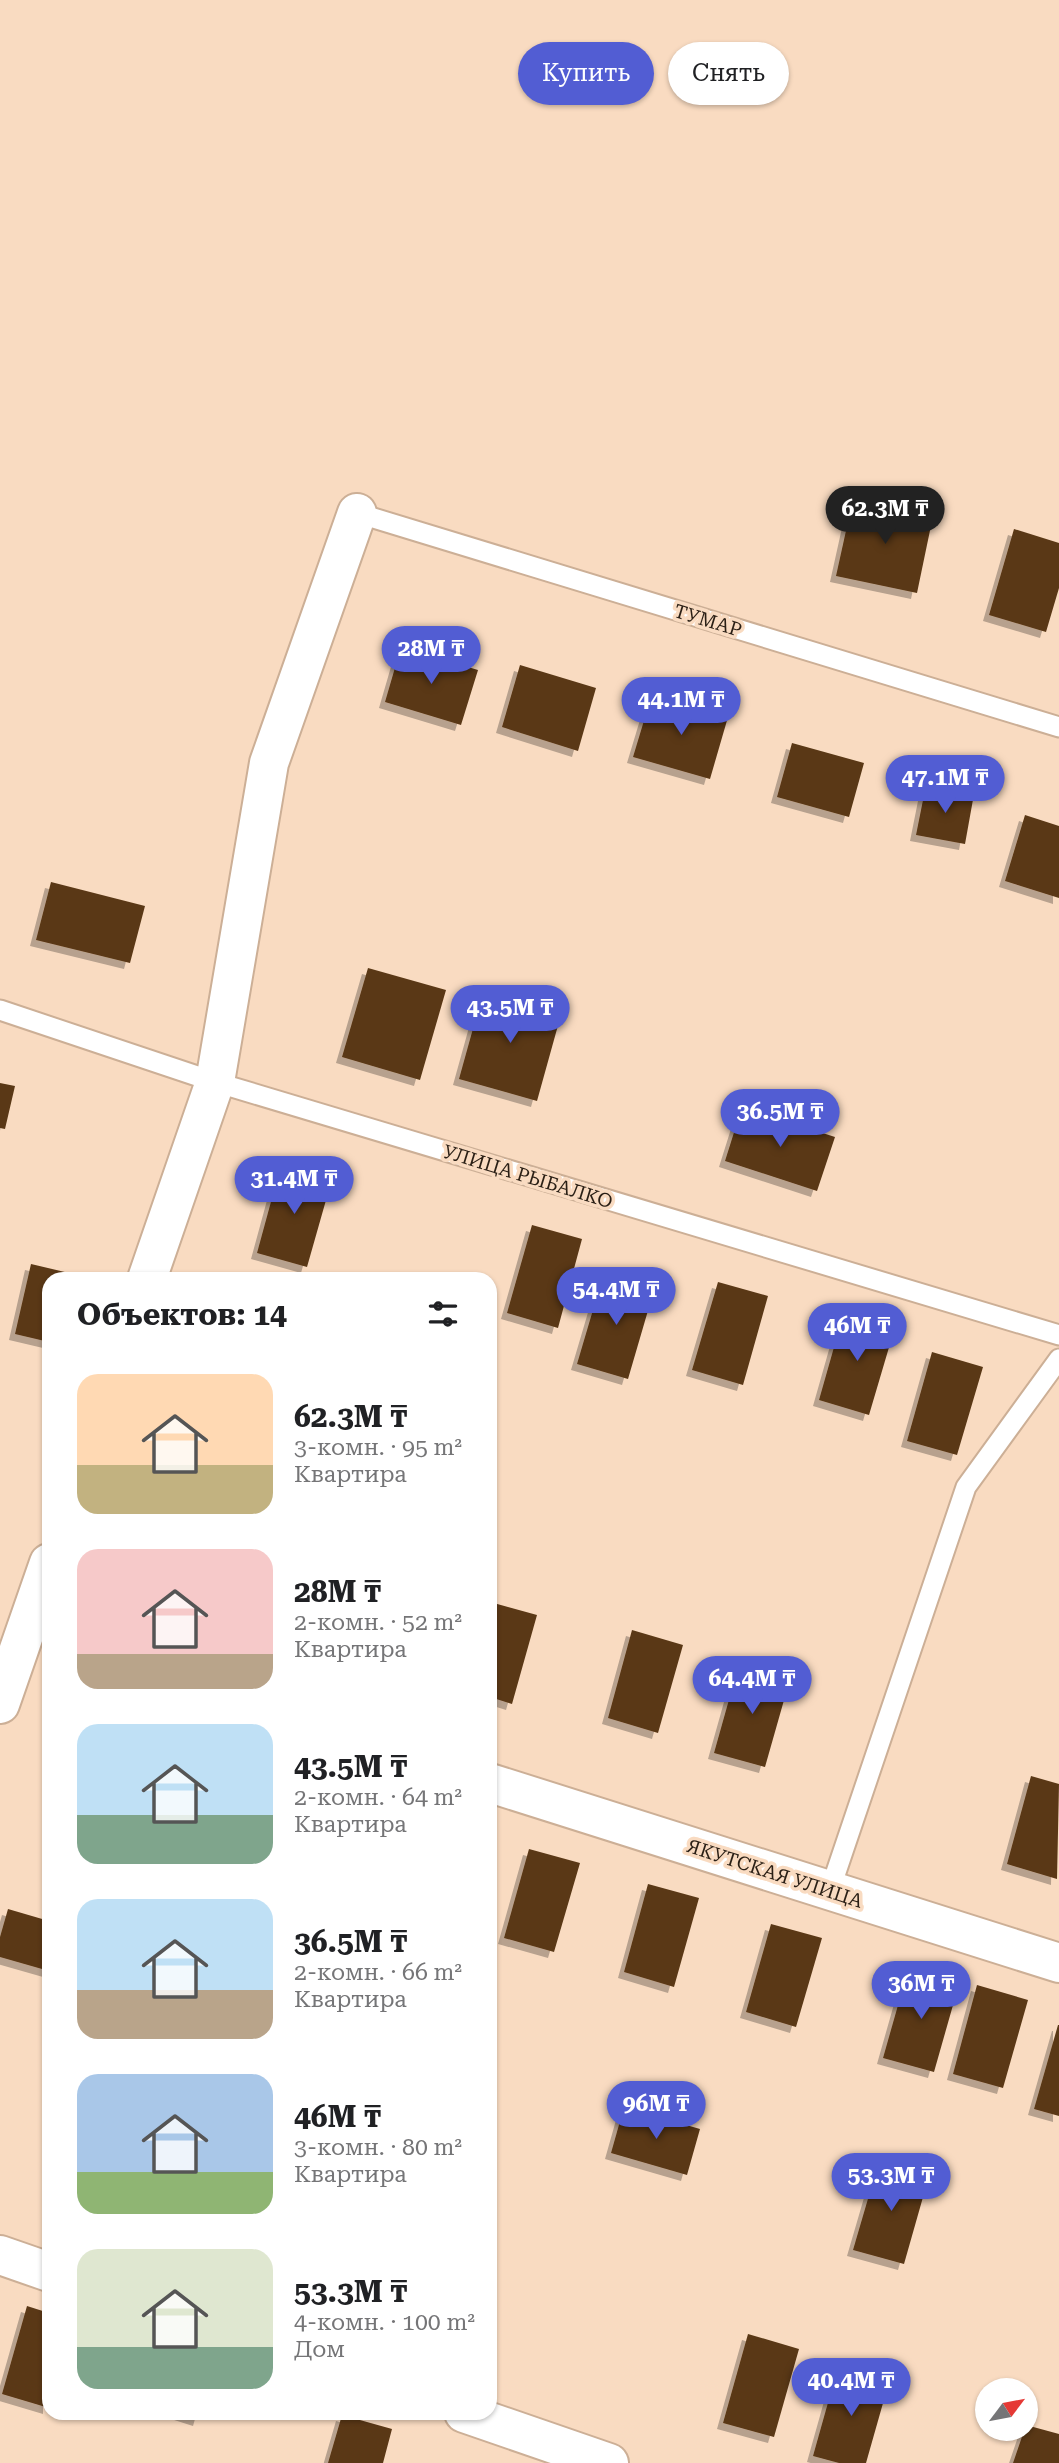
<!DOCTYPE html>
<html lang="ru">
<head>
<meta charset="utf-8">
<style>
  :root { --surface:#fff; --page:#f6f6f6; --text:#202124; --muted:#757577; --accent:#525dd3 }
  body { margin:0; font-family:"Roboto Serif",serif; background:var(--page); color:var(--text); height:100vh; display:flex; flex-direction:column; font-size:26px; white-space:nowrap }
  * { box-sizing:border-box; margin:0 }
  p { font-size:23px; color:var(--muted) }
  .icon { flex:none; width:38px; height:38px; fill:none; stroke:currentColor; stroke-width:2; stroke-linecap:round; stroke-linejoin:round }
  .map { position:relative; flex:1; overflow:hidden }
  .sheet { position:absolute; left:42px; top:1272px; width:455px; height:1148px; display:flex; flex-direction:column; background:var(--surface); border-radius:21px; box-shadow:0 2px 5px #0004 }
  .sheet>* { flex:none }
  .hud { position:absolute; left:518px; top:42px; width:436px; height:63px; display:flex; gap:14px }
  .needle { width:46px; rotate:58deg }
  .buttons { position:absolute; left:975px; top:2378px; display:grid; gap:14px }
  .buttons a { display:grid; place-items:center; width:63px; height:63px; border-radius:50%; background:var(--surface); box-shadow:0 2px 5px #0004; font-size:35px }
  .price { position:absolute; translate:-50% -60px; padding:0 16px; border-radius:24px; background:var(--accent); color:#fff; font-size:23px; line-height:46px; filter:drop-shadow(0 2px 4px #0008) }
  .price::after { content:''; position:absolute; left:50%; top:42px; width:21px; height:16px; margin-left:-10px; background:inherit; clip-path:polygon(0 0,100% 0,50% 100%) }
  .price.on { background:#222; color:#fff }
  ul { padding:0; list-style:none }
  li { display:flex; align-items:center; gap:21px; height:175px; padding:0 35px }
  li span { display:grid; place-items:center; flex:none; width:196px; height:140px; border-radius:21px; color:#555 }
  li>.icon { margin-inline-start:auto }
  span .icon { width:84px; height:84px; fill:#fffc; stroke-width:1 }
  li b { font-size:30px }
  h2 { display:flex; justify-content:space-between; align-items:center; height:84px; padding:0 35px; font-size:30px }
  .chip { padding:0 24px; border-radius:32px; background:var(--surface); box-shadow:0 2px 5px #0004; font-size:24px; line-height:63px }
  .chip.on { background:var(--accent); color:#fff }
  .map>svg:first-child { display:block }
</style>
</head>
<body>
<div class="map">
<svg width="1059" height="2463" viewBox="0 0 1059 2463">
  <defs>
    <filter id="shadow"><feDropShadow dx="-6" dy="6" stdDeviation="0" flood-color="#0004"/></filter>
  </defs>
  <rect width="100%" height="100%" fill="#f9dbc1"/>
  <path fill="#5a3816" filter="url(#shadow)" d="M853,499l80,17 -16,77 -81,-17z
    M1014,529l45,14v45l-13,44 -57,-17z
    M401,647l77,23 -17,55 -76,-23z
    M520,665l76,23 -18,63 -76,-24z
    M652,694l76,23 -18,62 -77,-22z
    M792,743l72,20 -15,54 -72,-20z
    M926,785l48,9 -9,50 -49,-9z
    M1025,815l34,11v72l-54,-17z
    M51,882l94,24 -15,57 -94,-23z
    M368,968l78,22 -26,90 -78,-23z
    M484,989l78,22 -25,90 -78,-22z
    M0,1083l15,3 -10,43 -5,-1z
    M742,1107l93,30 -18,54 -92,-30z
    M281,1165l51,14 -25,88 -50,-14z
    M532,1225l50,14 -24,89 -51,-15z
    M31,1264l55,13v2h-37v63l-34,-8z
    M603,1276l51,14 -26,89 -51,-15z
    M718,1282l50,14 -25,89 -51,-15z
    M844,1312l51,15 -26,88 -50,-15z
    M932,1352l51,15 -26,88 -50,-14z
    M490,1602l47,13 -25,89 -22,-7z
    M632,1630l51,15 -25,88 -50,-15z
    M739,1664l51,15 -25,88 -51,-14z
    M1031,1776l28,8 -2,95 -50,-15z
    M529,1849l51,14 -26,89 -50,-14z
    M648,1884l51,14 -25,89 -50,-15z
    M8,1909l41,12v50l-49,-14v-20z
    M771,1924l51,14 -26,89 -50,-15z
    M908,1970l51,14 -25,88 -51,-14z
    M977,1985l51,15 -25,88 -50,-14z
    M1058,2025h1v91l-25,-7z
    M624,2107l76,22 -13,46 -76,-22z
    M879,2161l50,15 -25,88 -51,-14z
    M27,2306l22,7v95l-47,-14z
    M748,2334l51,15 -25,88 -51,-14z
    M838,2367l51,15 -23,81h-27l-26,-7z
    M177,2413h24l-2,7z
    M342,2415l50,14 -9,34h-55z
    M1026,2425l33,9v29h-46z"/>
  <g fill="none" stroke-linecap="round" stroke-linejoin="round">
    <g stroke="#ccaf96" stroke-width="23">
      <path id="lane" d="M357,513l702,214
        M0,1010l215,72 844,253
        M830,1890l136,-403 93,-128"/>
    </g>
    <g stroke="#ccaf96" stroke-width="42">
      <path id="street" d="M147,1279l68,-197 54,-319 88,-250
        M0,1704l49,-141
        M490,1783l569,180
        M0,2255l49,17
        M464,2413l145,50"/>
    </g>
    <use href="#lane" stroke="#fff" stroke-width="19"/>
    <use href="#street" stroke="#fff" stroke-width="38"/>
  </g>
  <g text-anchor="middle" stroke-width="7" stroke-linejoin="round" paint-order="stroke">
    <g font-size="19" fill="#2a1f15" stroke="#f9dbc1">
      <text transform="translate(708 620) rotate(17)" y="7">ТУМАР</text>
      <text transform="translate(528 1176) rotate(17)" y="7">УЛИЦА РЫБАЛКО</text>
      <text transform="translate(775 1873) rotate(18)" y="7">ЯКУТСКАЯ УЛИЦА</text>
    </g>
  </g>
</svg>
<div class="buttons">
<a><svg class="needle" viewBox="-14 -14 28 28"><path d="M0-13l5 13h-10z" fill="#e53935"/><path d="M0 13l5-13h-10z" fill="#757577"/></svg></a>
</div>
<b class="price on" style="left:885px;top:546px">62.3M ₸</b>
<b class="price" style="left:431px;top:686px">28M ₸</b>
<b class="price" style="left:681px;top:737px">44.1M ₸</b>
<b class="price" style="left:945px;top:815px">47.1M ₸</b>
<b class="price" style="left:510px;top:1045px">43.5M ₸</b>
<b class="price" style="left:780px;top:1149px">36.5M ₸</b>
<b class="price" style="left:294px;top:1216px">31.4M ₸</b>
<b class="price" style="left:616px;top:1327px">54.4M ₸</b>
<b class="price" style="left:857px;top:1363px">46M ₸</b>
<b class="price" style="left:752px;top:1716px">64.4M ₸</b>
<b class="price" style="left:921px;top:2021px">36M ₸</b>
<b class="price" style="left:656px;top:2141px">96M ₸</b>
<b class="price" style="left:891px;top:2213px">53.3M ₸</b>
<b class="price" style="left:851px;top:2418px">40.4M ₸</b>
<div class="hud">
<a class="chip on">Купить</a>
<a class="chip">Снять</a>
</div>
<section class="sheet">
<h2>Объектов: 14<svg class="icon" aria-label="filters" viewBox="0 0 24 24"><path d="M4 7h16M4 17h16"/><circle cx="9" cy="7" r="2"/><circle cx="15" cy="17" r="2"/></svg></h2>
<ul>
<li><span style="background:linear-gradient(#ffd9b3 65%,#c2b280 0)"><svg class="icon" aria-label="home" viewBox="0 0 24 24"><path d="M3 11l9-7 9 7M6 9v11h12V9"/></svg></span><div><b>62.3M ₸</b><p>3-комн. · 95 m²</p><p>Квартира</p></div></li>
<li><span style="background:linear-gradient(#f6c9c9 75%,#b9a48a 0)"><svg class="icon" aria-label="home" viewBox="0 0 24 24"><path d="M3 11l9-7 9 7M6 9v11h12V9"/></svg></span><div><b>28M ₸</b><p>2-комн. · 52 m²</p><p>Квартира</p></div></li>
<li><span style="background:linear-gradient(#bfe0f5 65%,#7fa58c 0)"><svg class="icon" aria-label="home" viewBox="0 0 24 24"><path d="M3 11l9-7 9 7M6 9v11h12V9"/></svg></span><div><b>43.5M ₸</b><p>2-комн. · 64 m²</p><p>Квартира</p></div></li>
<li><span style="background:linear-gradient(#bfe0f5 65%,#b9a48a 0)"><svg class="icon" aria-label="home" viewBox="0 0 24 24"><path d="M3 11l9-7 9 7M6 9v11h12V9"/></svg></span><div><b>36.5M ₸</b><p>2-комн. · 66 m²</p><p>Квартира</p></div></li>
<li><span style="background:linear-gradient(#a9c7e8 70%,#8fb573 0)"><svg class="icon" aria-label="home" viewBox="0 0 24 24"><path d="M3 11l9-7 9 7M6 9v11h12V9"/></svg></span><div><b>46M ₸</b><p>3-комн. · 80 m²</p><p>Квартира</p></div></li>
<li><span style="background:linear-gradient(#dfe7d0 70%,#7fa58c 0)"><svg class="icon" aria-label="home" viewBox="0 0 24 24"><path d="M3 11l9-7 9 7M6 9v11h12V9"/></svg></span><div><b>53.3M ₸</b><p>4-комн. · 100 m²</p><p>Дом</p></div></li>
</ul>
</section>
</div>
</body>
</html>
